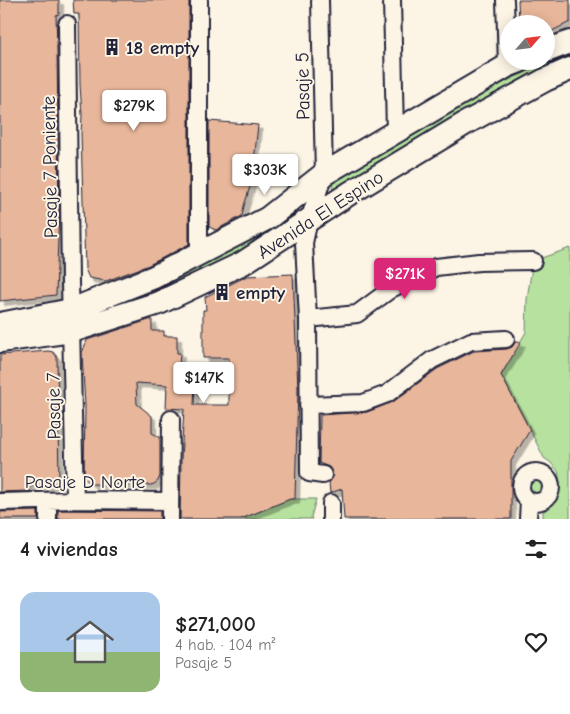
<!DOCTYPE html>
<html lang="es">
<head>
<meta charset="utf-8">
<style>
  :root { --surface:#fff; --page:#f2f2f2; --text:#222; --muted:#767676; --line:#e0e0e0; --accent:#db2777 }
  body { margin:0; font-family:"Comic Neue",sans-serif; background:var(--page); color:var(--text); height:100vh; display:flex; flex-direction:column; font-size:19px; white-space:nowrap }
  * { box-sizing:border-box; margin:0 }
  p { font-size:16px; color:var(--muted) }
  .icon { flex:none; width:28px; height:28px; fill:none; stroke:currentColor; stroke-width:2; stroke-linecap:round; stroke-linejoin:round }
  .map { position:relative; height:519px; overflow:hidden }
  .details { display:flex; flex-direction:column; background:var(--surface); flex:1 }
  .details>* { flex:none }
  .needle { width:32px; rotate:62deg }
  .fabs { position:absolute; left:500px; top:15px; display:grid; gap:10px }
  .fabs a { display:grid; place-items:center; width:55px; height:55px; border-radius:50%; background:var(--surface); box-shadow:0 2px 12px #0003; font-size:25px }
  .price { position:absolute; translate:-50% -42px; padding:0 11px; border-radius:5px; background:#fff; color:#222; font-size:16px; line-height:32px; filter:drop-shadow(0 1px 2px #0008) }
  .price::after { content:''; position:absolute; left:50%; top:30px; width:15px; height:11px; margin-left:-8px; background:inherit; clip-path:polygon(0 0,100% 0,50% 100%) }
  .price.current { background:var(--accent); color:#fff }
  ul { padding:0; list-style:none }
  li { display:flex; align-items:center; gap:15px; height:125px; padding:0 20px }
  li+li { border-top:1px solid var(--line) }
  li span { display:grid; place-items:center; flex:none; width:140px; height:100px; border-radius:15px; color:#555 }
  li>.icon { margin-inline-start:auto }
  span .icon { width:60px; height:60px; fill:#fffc; stroke-width:1 }
  li b { font-size:21px }
  h2 { display:flex; justify-content:space-between; align-items:center; height:60px; padding:0 20px; font-size:21px }
  .map>svg:first-child { display:block }
</style>
</head>
<body>
<div class="map">
<svg width="570" height="519" viewBox="0 0 570 519">
  <defs>
    <filter id="shadow"><feDropShadow dx="4.5" dy="4.5" stdDeviation="0" flood-color="#0004"/></filter>
  </defs>
  <rect width="100%" height="100%" fill="#fcf5e5"/>
  <filter id="ink" filterUnits="userSpaceOnUse"><feTurbulence type="fractalNoise" baseFrequency=".02" numOctaves="2"/><feDisplacementMap in="SourceGraphic" scale="10" xChannelSelector="R" yChannelSelector="G"/><feConvolveMatrix kernelMatrix="1 2 1 2 8 2 1 2 1" color-interpolation-filters="sRGB"/></filter>
  <g filter="url(#ink)">
    <path fill="#b6e19e" stroke="#6c826c" d="M570,51v6l-21,10 -216,125 -1,-10 142,-85z
      M283,217l-4,11 -40,30 -133,56 -6,-14z
      M570,248v271h-27v-7l12,-10 5,-20 -2,-11 -8,-9 -6,-4 -21,-42 -22,-41 25,-43 1,-33 6,-38z
      M528 487a8 8 0 1 1 16 0a8 8 0 1 1-16 0Z
      M290,499h26l-5,18 1,2h-71z"/>
    <path fill="#e8b69a" stroke="#22223b" filter="url(#shadow)" d="M0,0h59v14l-3,1 1,34 2,161 -3,85 -56,6z
      M73,0h116v244l-40,21 -43,16 -17,-3 -4,-9 -4,-135 1,-19 -2,-30 -1,-71h-5z
      M518,0h52v22l-24,12v-10h-27z
      M209,121l49,4 -6,55 -8,26 -2,10 -26,14 -7,-3z
      M293,274l5,115 -3,110h-5l-49,20h-61l1,-60 3,-50 -18,-1 1,-23 -31,-2 1,21 15,12v17l8,4v39l-2,5 -4,3 -3,1 -60,-1 -7,-6 1,-72 -3,-53 5,-13 65,-21v12h12v5h13v17h3l-2,29 17,1 -1,22h35v-47h-26v-48h3l-1,-13 42,-21z
      M515,342h6l-20,33 29,55 -19,31v58h-167l-2,-30 -12,4 -1,-10 4,-6 -1,-5 -3,-5 -10,-4 1,-48 47,-3 26,-10 44,-33 37,-18 33,-2 5,-2z
      M48,351l5,1 4,5 2,125 -13,4h-16v5l-30,1v-137z
      M58,510l102,1v8h-102z
      M38,511v8h-38v-7z"/>
    <g fill="none" stroke-linecap="round" stroke-linejoin="round">
      <g stroke="#22223b" stroke-width="20">
        <path id="minor" d="M199,0v254
          M320,0l4,174 -15,46 -5,23 4,76 49,-5 34,-25 45,-22 43,-5 54,-1
          M392,0l3,132
          M505,0l2,66
          M67,24l3,258 5,218
          M308,319l1,154 14,2
          M308,405l55,-2 24,-9 45,-34 39,-19 35,-2
          M521 487a15 15 0 1 1 30 0a15 15 0 1 1-30 0Z
          M0,502l75,-2 95,1
          M331,503v16
          M48,519v-18
          M170,519l1,-100
          M528,519l1,-19"/>
      </g>
      <g stroke="#22223b" stroke-width="26">
        <path id="secondary" d="M546,51l24,-9
          M0,324l71,-14 83,-33 114,-59 56,-44 183,-108 13,-5
          M0,341l72,-10 87,-28 84,-40 107,-70 116,-70 79,-43 25,-11"/>
      </g>
      <use href="#minor" stroke="#fcf5e5" stroke-width="16"/>
      <use href="#secondary" stroke="#fcf5e5" stroke-width="22"/>
    </g>
  </g>
  <defs>
    <g id="building-bare" transform="scale(1.35)"><path d="M-4-6H4V6H1V3H-1V6H-4ZM-2.5-4.3h1.7v1.8h-1.7ZM.8-4.3h1.7v1.8H.8ZM-2.5-1h1.7V.8h-1.7ZM.8-1h1.7V.8H.8Z" fill="#22223b" stroke="#fcf5e5" stroke-width="2.5" paint-order="stroke"/></g>
  </defs>
  <g fill-rule="evenodd">
    <use href="#building-bare" x="112" y="47"/>
    <use href="#building-bare" x="222" y="292"/>
  </g>
  <g text-anchor="middle" stroke-width="4" stroke-linejoin="round" paint-order="stroke">
    <g font-size="19" font-weight="bold" fill="#22223b" stroke="#fcf5e5" text-anchor="start">
      <text x="126" y="54">18 empty</text>
      <text x="236" y="299">empty</text>
    </g>
    <g font-size="19" fill="#22223b" stroke="#fcf5e5">
      <text transform="translate(302 86) rotate(-91)" y="7">Pasaje 5</text>
      <text transform="translate(49 167) rotate(-91)" y="7">Pasaje 7 Poniente</text>
      <text transform="translate(320 214) rotate(-33)" y="7">Avenida El Espino</text>
      <text transform="translate(53 406) rotate(-91)" y="7">Pasaje 7</text>
      <text x="85" y="488">Pasaje D Norte</text>
    </g>
  </g>
</svg>
<div class="fabs">
<a><svg class="needle" viewBox="-14 -14 28 28"><path d="M0-13l5 13h-10z" fill="#e53935"/><path d="M0 13l5-13h-10z" fill="#767676"/></svg></a>
</div>
<b class="price" style="left:134px;top:132px">$279K</b>
<b class="price" style="left:265px;top:196px">$303K</b>
<b class="price current" style="left:405px;top:300px">$271K</b>
<b class="price" style="left:204px;top:404px">$147K</b>
</div>
<section class="details">
<h2>4 viviendas<svg class="icon" aria-label="filters" viewBox="0 0 24 24"><path d="M4 7h16M4 17h16"/><circle cx="9" cy="7" r="2"/><circle cx="15" cy="17" r="2"/></svg></h2>
<ul>
<li><span style="background:linear-gradient(#a9c7e8 60%,#8fb573 0)"><svg class="icon" aria-label="home" viewBox="0 0 24 24"><path d="M3 11l9-7 9 7M6 9v11h12V9"/></svg></span><div><b>$271,000</b><p>4 hab. · 104 m²</p><p>Pasaje 5</p></div><svg class="icon" aria-label="heart" viewBox="0 0 24 24"><path d="M12 20l-8-8c-3-5 5-10 8-4 3-6 11-1 8 4z"/></svg></li>
</ul>
</section>
</body>
</html>
